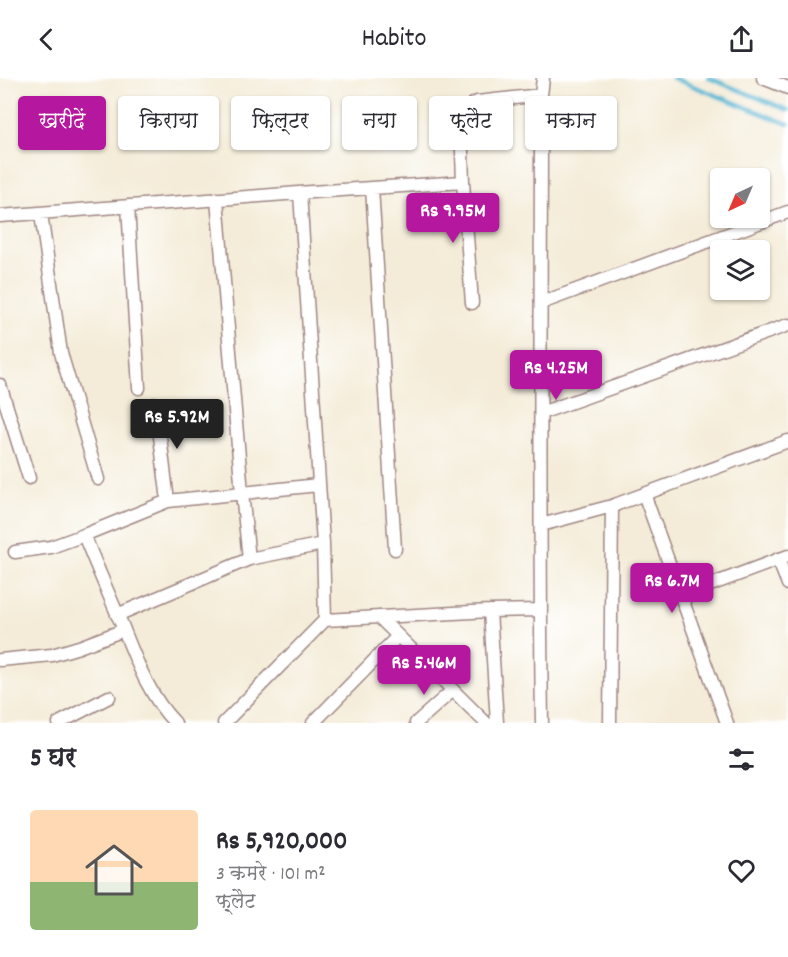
<!DOCTYPE html>
<html lang="hi">
<head>
<meta charset="utf-8">
<style>
  :root { --surface:#fff; --page:#f2f2f3; --text:#2b2b33; --muted:#7c7c81; --line:#e1e1e2; --accent:#b5179e }
  body { margin:0; font-family:Dekko,"Playpen Sans Deva",sans-serif; background:var(--page); color:var(--text); height:100vh; display:flex; flex-direction:column; font-size:22px; white-space:nowrap }
  * { box-sizing:border-box; margin:0 }
  p { font-size:20px; color:var(--muted) }
  .icon { flex:none; width:33px; height:33px; fill:none; stroke:currentColor; stroke-width:2; stroke-linecap:round; stroke-linejoin:round }
  .map { position:relative; height:645px; overflow:hidden }
  .details { display:flex; flex-direction:column; background:var(--surface); flex:1 }
  .details>* { flex:none }
  .guide { position:absolute; left:18px; top:18px; width:753px; height:54px; display:flex; gap:12px }
  .needle { width:39px; rotate:224deg }
  .tools { position:absolute; left:710px; top:90px; display:grid; gap:12px }
  .tools a { display:grid; place-items:center; width:60px; height:60px; border-radius:6px; background:var(--surface); box-shadow:0 2px 4px #0004; font-size:30px }
  .price { position:absolute; translate:-50% -51px; padding:0 14px; border-radius:6px; background:var(--accent); color:#fff; font-size:20px; line-height:39px; filter:drop-shadow(0 2px 3px #0008) }
  .price::after { content:''; position:absolute; left:50%; top:36px; width:18px; height:14px; margin-left:-9px; background:inherit; clip-path:polygon(0 0,100% 0,50% 100%) }
  .price.active { background:#222; color:#fff }
  ul { padding:0; list-style:none }
  li { display:flex; align-items:center; gap:18px; height:150px; padding:0 30px }
  li+li { border-top:2px solid var(--line) }
  li span { display:grid; place-items:center; flex:none; width:168px; height:120px; border-radius:6px; color:#555 }
  li>.icon { margin-inline-start:auto }
  span .icon { width:72px; height:72px; fill:#fffc; stroke-width:1 }
  li b { font-size:26px }
  h2 { display:flex; justify-content:space-between; align-items:center; height:72px; padding:0 30px; font-size:26px }
  .pill { padding:0 21px; border-radius:6px; background:var(--surface); box-shadow:0 2px 4px #0004; font-size:21px; line-height:54px }
  .pill.active { background:var(--accent); color:#fff }
  header { display:flex; justify-content:space-between; align-items:center; height:78px; padding:0 30px; background:var(--surface); font-size:27px; font-weight:600 }
  .map>svg:first-child { display:block }
</style>
</head>
<body>
<header><svg class="icon" aria-label="back" viewBox="0 0 24 24"><path d="M15 5l-7 7 7 7"/></svg>Habito<svg class="icon" aria-label="share" viewBox="0 0 24 24"><path d="M12 15V3M7 8l5-5 5 5M5 13v7h14v-7"/></svg></header>
<div class="map">
<svg width="788" height="645" viewBox="0 0 788 645">
  <rect width="100%" height="100%" fill="#fff"/>
  <filter id="ink" filterUnits="userSpaceOnUse"><feTurbulence type="fractalNoise" baseFrequency=".0167" numOctaves="2"/><feDisplacementMap in="SourceGraphic" scale="12" xChannelSelector="R" yChannelSelector="G"/><feConvolveMatrix kernelMatrix="1 2 1 2 8 2 1 2 1" color-interpolation-filters="sRGB"/></filter>
  <filter id="wash" filterUnits="userSpaceOnUse"><feTurbulence type="fractalNoise" baseFrequency=".008" numOctaves="4" result="noise"/><feDisplacementMap in="SourceGraphic" scale="24" xChannelSelector="R" yChannelSelector="G"/><feGaussianBlur stdDeviation="1.35" result="paint"/><feColorMatrix in="noise" values="0 0 0 0 0 0 0 0 0 0 0 0 0 0 0 0 0 1.4 0 .05"/><feComposite in="paint" operator="in"/></filter>
  <g filter="url(#wash)">
    <rect width="100%" height="100%" fill="#f4ecd8"/>
    <g fill="none" stroke-linecap="round" stroke-linejoin="round">
      <path stroke="#55b6d3" stroke-width="4.5" d="M673,0l115,46
        M709,0l79,32"/>
    </g>
  </g>
  <g filter="url(#ink)">
    <g fill="none" stroke-linecap="round" stroke-linejoin="round">
      <g stroke="#9f8682" stroke-width="15">
        <path id="minor" d="M763,0l25,10
          M372,110l23,361
          M300,115l23,351 2,76
          M217,121l25,294 7,66
          M128,128l11,182
          M41,136l20,139 37,126
          M0,138l311,-24 152,-10
          M472,225l-9,-121 -2,-59c2,-11 6,-16 16,-21l64,-7
          M541,225l247,-91
          M0,307l29,93
          M156,326l12,97
          M541,335l247,-88
          M644,416l83,229
          M541,447l71,-19 176,-65
          M84,457c12,30 25,60 38,90 14,35 27,71 53,98
          M15,474l36,-5 33,-12 84,-34 150,-16
          M778,481l10,25
          M681,518l107,-40
          M490,533l7,112
          M117,537l132,-56 74,-15
          M379,539l107,106
          M0,582l52,-5 27,-8 45,-17
          M59,645l50,-26
          M224,645l101,-103 165,-9 50,-1
          M313,645l85,-87
          M416,645l37,-33
          M542,645c-3,-209 -1,-418 -1,-628l2,-17
          M610,645l2,-217"/>
      </g>
      <use href="#minor" stroke="#fff" stroke-width="12"/>
    </g>
  </g>
</svg>
<div class="tools">
<a><svg class="needle" viewBox="-14 -14 28 28"><path d="M0-13l5 13h-10z" fill="#e53935"/><path d="M0 13l5-13h-10z" fill="#7c7c81"/></svg></a>
<a><svg class="icon" aria-label="layers" viewBox="0 0 24 24"><path d="M12 4l9 5-9 5-9-5zM3 14l9 5 9-5"/></svg></a>
</div>
<b class="price" style="left:453px;top:166px">Rs 9.95M</b>
<b class="price" style="left:556px;top:323px">Rs 4.25M</b>
<b class="price active" style="left:177px;top:372px">Rs 5.92M</b>
<b class="price" style="left:672px;top:536px">Rs 6.7M</b>
<b class="price" style="left:424px;top:618px">Rs 5.46M</b>
<div class="guide">
<a class="pill active">खरीदें</a>
<a class="pill">किराया</a>
<a class="pill">फ़िल्टर</a>
<a class="pill">नया</a>
<a class="pill">फ़्लैट</a>
<a class="pill">मकान</a>
</div>
</div>
<section class="details">
<h2>5 घर<svg class="icon" aria-label="filters" viewBox="0 0 24 24"><path d="M4 7h16M4 17h16"/><circle cx="9" cy="7" r="2"/><circle cx="15" cy="17" r="2"/></svg></h2>
<ul>
<li><span style="background:linear-gradient(#ffd9b3 60%,#8fb573 0)"><svg class="icon" aria-label="home" viewBox="0 0 24 24"><path d="M3 11l9-7 9 7M6 9v11h12V9"/></svg></span><div><b>Rs 5,920,000</b><p>3 कमरे · 101 m²</p><p>फ़्लैट</p></div><svg class="icon" aria-label="heart" viewBox="0 0 24 24"><path d="M12 20l-8-8c-3-5 5-10 8-4 3-6 11-1 8 4z"/></svg></li>
</ul>
</section>
</body>
</html>
